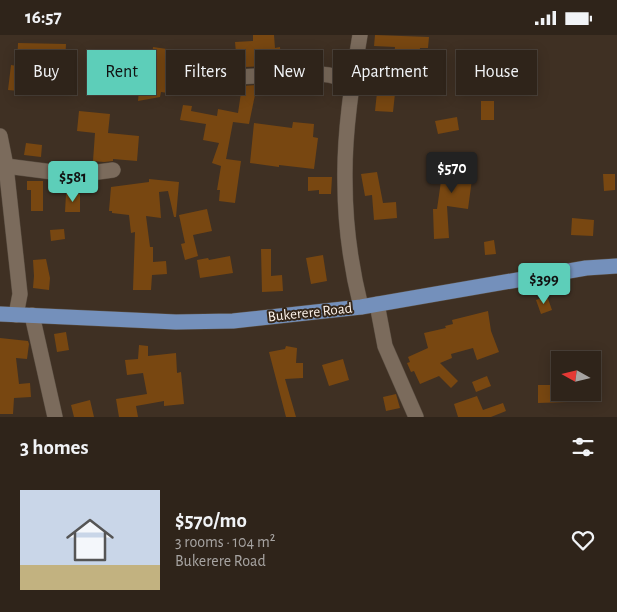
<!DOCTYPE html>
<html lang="en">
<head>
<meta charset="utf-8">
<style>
  :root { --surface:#2f241a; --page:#372c23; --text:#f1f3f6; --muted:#a7a4a2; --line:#4a4139; --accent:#5dceb9 }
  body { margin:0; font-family:"Alegreya Sans",sans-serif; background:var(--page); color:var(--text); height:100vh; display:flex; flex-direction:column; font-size:19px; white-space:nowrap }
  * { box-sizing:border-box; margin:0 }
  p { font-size:16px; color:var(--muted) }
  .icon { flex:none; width:28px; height:28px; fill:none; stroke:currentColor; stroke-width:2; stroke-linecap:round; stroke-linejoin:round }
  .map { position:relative; height:382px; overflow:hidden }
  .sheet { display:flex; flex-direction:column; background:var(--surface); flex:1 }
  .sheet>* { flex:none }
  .guide { position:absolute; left:15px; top:15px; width:588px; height:45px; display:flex; gap:10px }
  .needle { width:32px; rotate:278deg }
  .tools { position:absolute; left:551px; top:316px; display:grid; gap:10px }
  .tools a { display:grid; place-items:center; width:50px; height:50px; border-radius:0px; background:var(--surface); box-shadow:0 2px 12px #0003,0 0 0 1px var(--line); font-size:25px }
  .price { position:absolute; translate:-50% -42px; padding:0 11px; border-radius:5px; background:var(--accent); color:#111; font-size:16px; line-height:32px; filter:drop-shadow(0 1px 2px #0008) }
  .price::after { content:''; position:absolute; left:50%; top:30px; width:15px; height:11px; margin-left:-8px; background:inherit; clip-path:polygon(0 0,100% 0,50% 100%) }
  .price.on { background:#222; color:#fff }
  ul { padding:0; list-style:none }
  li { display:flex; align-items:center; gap:15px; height:125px; padding:0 20px }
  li+li { border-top:1px solid var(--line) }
  li span { display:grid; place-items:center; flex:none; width:140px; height:100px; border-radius:0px; color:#555 }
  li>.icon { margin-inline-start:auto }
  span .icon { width:60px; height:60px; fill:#fffc; stroke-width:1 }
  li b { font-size:21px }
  h2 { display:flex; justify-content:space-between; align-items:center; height:60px; padding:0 20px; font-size:21px }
  .chip { padding:0 18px; border-radius:0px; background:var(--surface); box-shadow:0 2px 12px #0003,0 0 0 1px var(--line); font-size:18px; line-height:45px }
  .chip.on { background:var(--accent); color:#111 }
  .status { display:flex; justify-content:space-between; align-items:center; height:35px; padding:0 25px; background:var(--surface); direction:ltr }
  .status svg { height:14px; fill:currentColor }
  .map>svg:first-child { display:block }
</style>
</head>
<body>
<div class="status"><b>16:57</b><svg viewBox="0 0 49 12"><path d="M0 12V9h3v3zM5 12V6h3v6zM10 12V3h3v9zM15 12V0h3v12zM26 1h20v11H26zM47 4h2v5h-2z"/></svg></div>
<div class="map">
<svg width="617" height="382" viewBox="0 0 617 382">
  <rect width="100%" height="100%" fill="#3f3023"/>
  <path fill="#784711" d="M253,0h21l1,13 5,-1 1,14 -9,1v4l-28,1 1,-4 -8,1 -2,-22 18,-1z
    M375,0l54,2 -1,11h-8l-1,7 -7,-1v4l-18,-2 1,-9 -21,-1z
    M18,8l48,1 -1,20 -10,-1 -3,31 -44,-4 3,-25 6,1z
    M153,12l14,2 -1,13 27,3 -3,14 -6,-1 -2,17 -21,-3 -1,5 -22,4 3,-34h10z
    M378,48l18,1 -3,28 -18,-1z
    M257,50l-8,39 -16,-2 -7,37 15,2 -6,42 -16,-2 1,-11h-3l4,-24 -9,-3 7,-20 -16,-3 3,-16 -26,-4 3,-15 9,1 -1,5 26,5 1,-7 20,4 4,-27z
    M481,66h13v19h-13z
    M79,76l31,3 -2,19 31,3 -2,25 -24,-2v2l-9,1 -11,-1 2,-28 -18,-2z
    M457,82l2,13 -21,4 -3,-13z
    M293,87l21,2 -1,13 5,1 -4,31 -35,-4v2l-29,-4 4,-40 38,5z
    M26,108l16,2 -1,12 -17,-2z
    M444,125l30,4 -6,45 -21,-3 2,32 -15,1 -1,-30h4z
    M377,137l6,31 13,-1 1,16 -23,2 -2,-25 -7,1 -4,-22z
    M603,139h12v16l-11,1z
    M308,142h24l-1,17h-12v-4l-11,1z
    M149,144l30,3 -3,35h-2l-6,-26 -9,1 2,26 -15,-2 4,31h3v15l13,-1 1,13 -15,1 -1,15h-18l2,-58 -4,1 -2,-18 -17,-2v-2h-3l2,-24 38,-5z
    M27,146h16v30h-12v-21h-4z
    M66,159h14v18h-15z
    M207,174l5,22 -19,4 5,21 -13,4 -4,-16 4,-1 -6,-28z
    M572,183l22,2 -1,16 -22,-1z
    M64,194l1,10 -14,2 -1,-11z
    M494,205l2,14 -11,1 -1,-13z
    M261,214h10v27l11,-1 1,16 -21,1z
    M323,220l4,26 -16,3 -5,-26z
    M230,221l3,17 -33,5 -3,-18 11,-2 1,2z
    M46,224l4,19 -1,12 -16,-2 1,-12 -1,-16z
    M547,261l5,14 -11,4 -5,-14z
    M488,276l3,20 8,21 -22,8 -4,-12 -22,6 1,4 -12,5 18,18 -7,7 -12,-12 -19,8 -6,-13 -3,1 -4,-9 3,-1 -2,-5 20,-9 -4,-15 22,-5 -1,-2 8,-2 -1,-4z
    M66,297l3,18 -12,2 -3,-18z
    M0,303l28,3 1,3 -2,15 -11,-1 3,26 11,-1 1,14 -17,1 -1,16h-13z
    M139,310l9,1v10l28,-3 1,20 4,-1 3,32 -20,2v-5l-28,5 2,11h-19l-3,-18 31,-5 -4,-21 -16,2 -2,-15 13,-1z
    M286,311l11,2 -1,15h7v15l-18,1 11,38h-10l-17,-65 16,-3z
    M343,324l6,21 -20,6 -7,-21z
    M487,341l4,10 -15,6 -4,-10z
    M538,350h22v8h8v9l-30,1z
    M396,359l4,14 -14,3 -3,-14z
    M477,361l6,14 20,-7 3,8 -15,6h-33l-4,-13z
    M90,365l4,17h-20l-3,-12z"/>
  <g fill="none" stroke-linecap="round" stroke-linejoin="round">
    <g stroke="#594d41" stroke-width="16">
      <path id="minor" d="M360,0c-8,48 -16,98 -15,147 0,41 6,85 16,125
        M199,44l112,-6 18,2 23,6
        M0,101l6,30 14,128 -4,21
        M6,131l70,9 37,-5
        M377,269l8,42 31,71
        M32,280l23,102"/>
    </g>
    <g stroke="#594d41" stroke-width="16">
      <path id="major" d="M0,279l176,8 57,-1 128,-14 225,-39 31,-2"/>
    </g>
    <use href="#minor" stroke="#7b6b5c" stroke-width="15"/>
    <use href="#major" stroke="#7490bb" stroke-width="15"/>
  </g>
  <g text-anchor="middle" stroke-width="4" stroke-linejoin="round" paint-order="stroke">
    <g font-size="15" fill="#fdf3eb" stroke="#342619">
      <text transform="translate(310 277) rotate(-6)" y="5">Bukerere Road</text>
    </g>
  </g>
</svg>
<div class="tools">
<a><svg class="needle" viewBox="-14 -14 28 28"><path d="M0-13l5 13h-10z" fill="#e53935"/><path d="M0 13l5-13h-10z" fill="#a7a4a2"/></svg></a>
</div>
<b class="price on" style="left:452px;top:159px">$570</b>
<b class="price" style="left:73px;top:168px">$581</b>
<b class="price" style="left:544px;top:270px">$399</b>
<div class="guide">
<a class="chip">Buy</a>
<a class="chip on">Rent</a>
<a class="chip">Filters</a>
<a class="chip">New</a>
<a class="chip">Apartment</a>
<a class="chip">House</a>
</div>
</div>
<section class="sheet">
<h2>3 homes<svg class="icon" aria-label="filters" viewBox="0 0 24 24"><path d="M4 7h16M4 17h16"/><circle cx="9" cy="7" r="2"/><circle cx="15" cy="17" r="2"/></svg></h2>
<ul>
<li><span style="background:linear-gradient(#c9d6e8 75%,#c2b280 0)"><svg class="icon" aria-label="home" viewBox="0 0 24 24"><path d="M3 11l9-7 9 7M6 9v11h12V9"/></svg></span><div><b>$570/mo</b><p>3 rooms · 104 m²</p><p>Bukerere Road</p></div><svg class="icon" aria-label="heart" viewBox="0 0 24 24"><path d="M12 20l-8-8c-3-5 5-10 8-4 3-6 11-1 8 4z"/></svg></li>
</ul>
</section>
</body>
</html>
